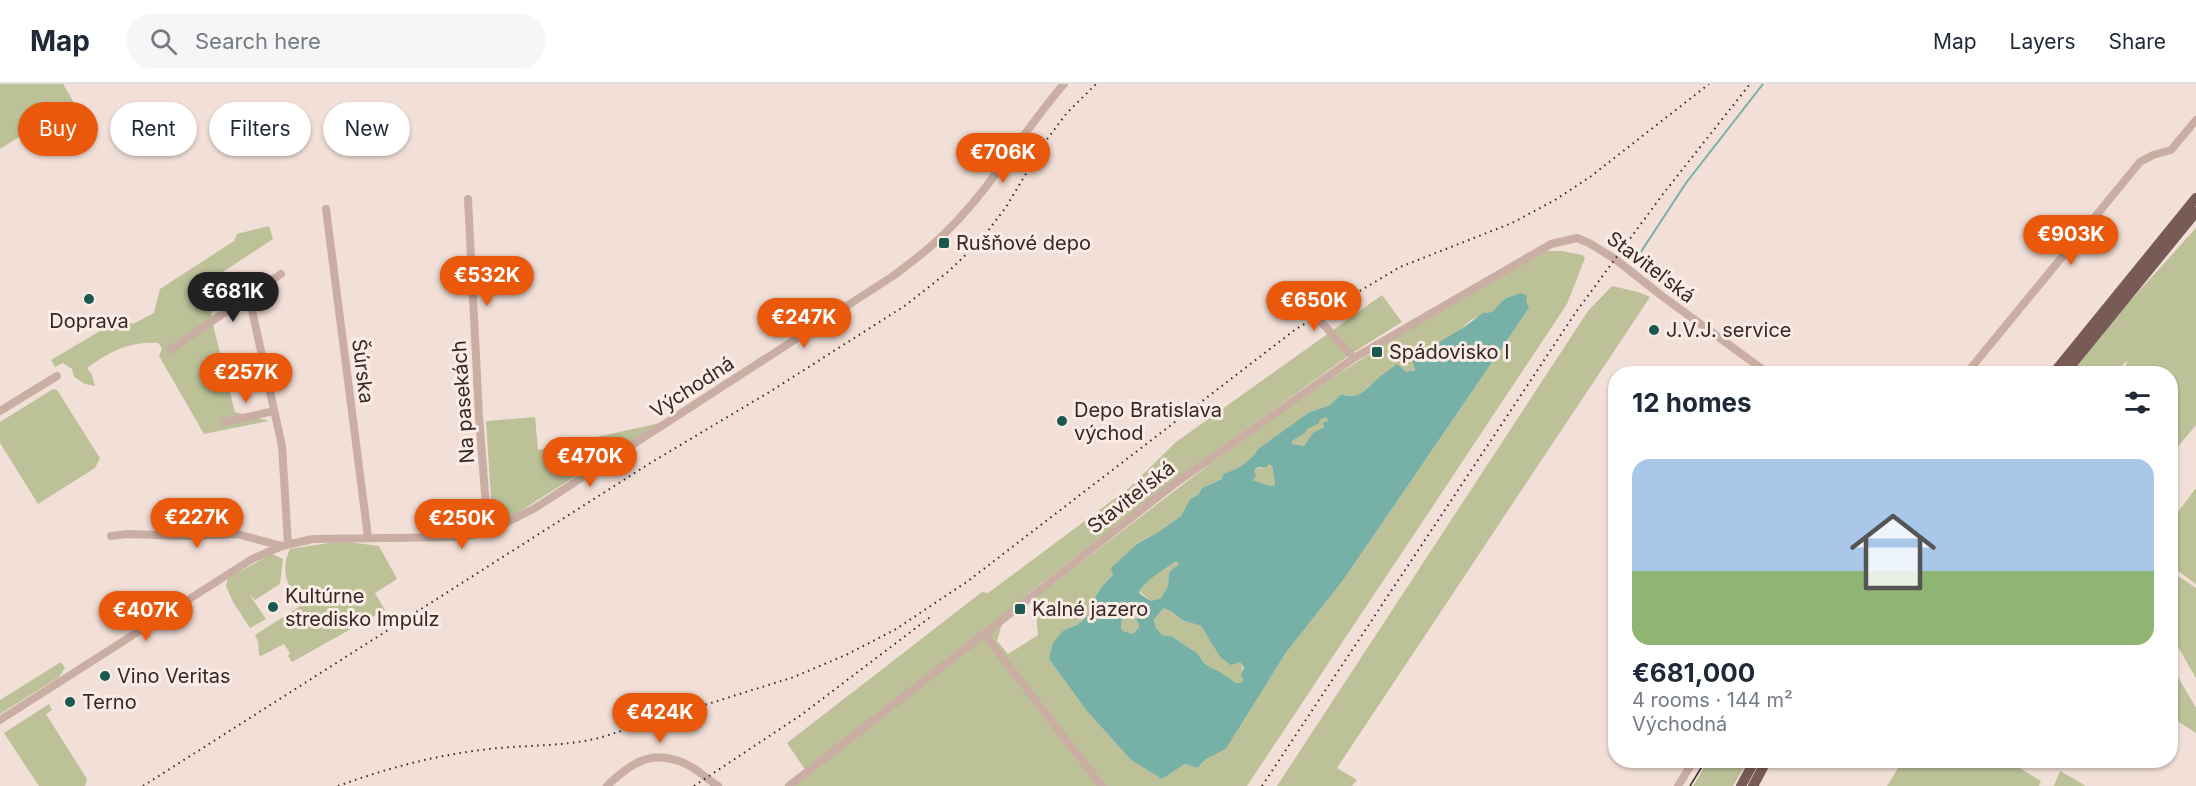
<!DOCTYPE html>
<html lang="en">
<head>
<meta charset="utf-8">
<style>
  :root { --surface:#fff; --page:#f6f6f7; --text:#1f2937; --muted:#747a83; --line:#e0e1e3; --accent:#ea580c }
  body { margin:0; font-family:Inter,sans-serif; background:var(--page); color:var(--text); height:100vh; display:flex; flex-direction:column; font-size:22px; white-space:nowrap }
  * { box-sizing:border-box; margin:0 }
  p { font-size:20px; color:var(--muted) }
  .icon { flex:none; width:33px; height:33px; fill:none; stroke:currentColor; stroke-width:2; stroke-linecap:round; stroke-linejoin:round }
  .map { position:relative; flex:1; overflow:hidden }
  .side { position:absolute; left:1608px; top:282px; width:570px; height:402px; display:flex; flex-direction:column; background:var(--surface); border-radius:24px; box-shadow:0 2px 4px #0004 }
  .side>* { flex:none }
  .guide { position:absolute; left:18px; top:18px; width:570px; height:54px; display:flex; gap:12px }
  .price { position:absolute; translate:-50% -51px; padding:0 14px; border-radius:21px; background:var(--accent); color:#fff; font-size:20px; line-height:39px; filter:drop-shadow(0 2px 3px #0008) }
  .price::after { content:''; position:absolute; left:50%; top:36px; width:18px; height:14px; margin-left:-9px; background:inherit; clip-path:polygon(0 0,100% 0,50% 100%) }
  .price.selected { background:#222; color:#fff }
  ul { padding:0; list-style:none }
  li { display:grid; align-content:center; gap:12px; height:318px; padding:0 24px }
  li+li { border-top:2px solid var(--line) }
  li span { display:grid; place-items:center; height:186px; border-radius:18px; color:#555 }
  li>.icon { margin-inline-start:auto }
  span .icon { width:108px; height:108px; fill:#fffc; stroke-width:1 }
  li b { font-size:26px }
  h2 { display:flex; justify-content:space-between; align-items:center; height:72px; padding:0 24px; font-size:26px }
  .tag { padding:0 21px; border-radius:27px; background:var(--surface); box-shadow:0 2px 4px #0004; font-size:21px; line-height:54px }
  .tag.selected { background:var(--accent); color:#fff }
  header { display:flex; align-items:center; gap:36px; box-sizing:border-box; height:84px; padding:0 30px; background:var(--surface); border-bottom:2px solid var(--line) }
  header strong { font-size:28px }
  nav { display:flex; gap:33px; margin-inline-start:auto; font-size:21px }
  .search { width:420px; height:54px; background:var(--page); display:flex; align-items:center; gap:15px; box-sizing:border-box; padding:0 21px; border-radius:33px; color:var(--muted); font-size:22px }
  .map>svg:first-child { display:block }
</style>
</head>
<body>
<header>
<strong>Map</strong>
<div class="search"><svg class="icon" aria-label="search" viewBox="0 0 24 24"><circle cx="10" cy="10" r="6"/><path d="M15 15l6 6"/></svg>Search here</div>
<nav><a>Map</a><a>Layers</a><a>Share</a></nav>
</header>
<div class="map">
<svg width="2196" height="702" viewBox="0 0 2196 702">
  <rect width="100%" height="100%" fill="#f2e0d8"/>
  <path fill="#bcc198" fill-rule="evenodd" d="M0,0h63l16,27 -6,3 -5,-8 -68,43z
    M269,142l4,13 -67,44 8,46 21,83 34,9 -65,13 -45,-78 3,-8 -4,-5c-28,-2 -49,9 -71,25l5,7 3,11 -10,-2 -11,-7 -2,-8 -9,-6 -8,4 -4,-7 71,-42 11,6 21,-11 6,-24 74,-48 3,-7z
    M2196,144v197l-25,30 -1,-81 -46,-1 3,-12 -13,12 -43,1 40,-52z
    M1546,167h16l20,4 3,3 -18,46 -320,482h-454l15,-12 -21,-31 195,-151 6,1 141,-105 47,-46 206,-147 20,27 -48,30 -181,129 -144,112 -27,31 -5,17 11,13 30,-19 -2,-20 -6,-13c107,-82 213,-167 327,-240 61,-39 126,-74 189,-111zM1501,219l28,5 -185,271 -59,75 -59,95 -20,10 -9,9 -12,-4 -23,15 -31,-19 -45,-50 -37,-51 15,-29 13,-5 11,-9 5,-15 9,-15 11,-11 24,-32 20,-10 24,-17 9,-17 8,-4 4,-7 20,-9 1,-5c14,-4 28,-12 35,-25l50,-36 22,-8 11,-11c20,7 19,-3 32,-11 11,-8 28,-7 40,-13 15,-7 43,-37 57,-49 10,-8 25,-5 31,-18z
    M1612,202l26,6 12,5 -313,471 20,12 -5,6h-75l311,-475z
    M53,305l4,1 43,68 -5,10 -57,36 -38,-61v-21z
    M535,333l3,33 122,-27 -135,85c-9,5 -19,13 -29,11l-4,-6 -6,-92z
    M1326,333l2,4c-6,10 -17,14 -24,25l-12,-2 -1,-2c13,-8 21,-20 35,-25z
    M1270,380l2,2 3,18 -2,2 -10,-2 -10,-4 1,-10z
    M2196,404v96l-25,-18v-45z
    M341,457l38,5 18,33 -22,14 10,17 -93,52 -4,-6 2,-3 -6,-9 -23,12 -2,-1 -1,-13 -3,-7 45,-29c-11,-19 -21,-34 -10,-57z
    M272,470l11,5 -3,25 -25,16 -6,-6 17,25 -16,9 -17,-26 -7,-16 2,-8z
    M1176,477l3,3 -10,8 -1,14 -7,12 -10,3 -12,-10 10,-11z
    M2172,488l24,16v90l-25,-43 -1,-62z
    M1132,517h1l6,23v3l-6,7 -10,-3 -2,-3 1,-10z
    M1163,524l8,3 11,9 19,6 19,31 20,4c3,7 6,16 0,22h-4l-17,-12 -8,-3 -7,-5 -7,-10 -26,-17 -9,-1 -6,-7 -2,-8z
    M61,578l4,6 -6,9 -59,37v-14z
    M2171,581l25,43v25l-25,-16z
    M49,620l3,6 -6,4 41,65 -2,7h-46l-35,-53z
    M1903,676l105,1 33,20 -2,5h-152z
    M1708,677v-1l40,1 -15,25h-40z
    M2060,687l26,15h-32z"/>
  <path fill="#76b0a7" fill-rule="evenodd" d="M1521,209l6,3 -1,5 3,7 -185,271 -59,75 -59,95 -20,10 -9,9 -12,-4 -23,15 -31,-19 -45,-50 -37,-51 4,-16 11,-13 13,-5 11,-9 5,-15 9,-15 11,-11 -2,-7 27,-25 19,-10 24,-17 9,-17 8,-4 4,-7 20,-9 1,-5c13,-4 28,-12 35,-25l50,-36 22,-8 11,-11c17,6 21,-2 33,-12 7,-7 16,-12 23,-18l9,8 9,-2 -3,-12 51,-30 20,-15c14,1 13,-9 24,-15 4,-2 9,-3 14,-5zM1326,333l2,4 -5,2 1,4 -11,6 -9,13 -12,-2v-3l13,-8 2,-4 11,-5 2,-4zM1269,380l3,2 3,17 -1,3 -11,-2 -10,-4 3,-4 -2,-6 5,-3h7zM1176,477l3,3 -10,8 -1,14 -7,12 -10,3 -11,-7 -1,-3 10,-11zM1132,517l3,5 -3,5 6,4 -1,6 2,3v3l-6,7 -10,-3 -2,-3 1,-10zM1163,524l8,3 11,9 19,6 19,31 11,8 9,-3 4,6 -3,7 2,5 -3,3h-4l-17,-12 -8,-3 -7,-5 -7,-10 -26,-17 -9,-1 -6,-7 -2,-8z"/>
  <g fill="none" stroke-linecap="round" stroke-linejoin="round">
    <path stroke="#76b0a7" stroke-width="2" d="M1633,180l53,-81 77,-99"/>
    <path stroke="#caaea4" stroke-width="8" d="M468,115l11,217 9,116
      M326,125l42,328
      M1292,206l62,68
      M249,213l33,149 6,98
      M170,266l111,-76
      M1966,290l174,-212 13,-7 18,-5 25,-30
      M0,327l57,-35
      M225,338l49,-11
      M111,452l15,-2 61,2 50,-2 45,12 31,-7 148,-2 27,-5 47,-24 358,-232c20,-15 40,-30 57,-48 43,-43 74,-98 114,-144
      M0,636l252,-161 30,-13
      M607,702c28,-28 52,-39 88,-17 8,6 15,12 23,17
      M789,702l195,-152
      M1102,702l-118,-152 189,-149 181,-127 197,-114 26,-6 12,5 26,16 47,37 107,78
      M1678,702l16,-26"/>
    <path stroke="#785b56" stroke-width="10" d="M2053,290l143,-176
      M2064,290l132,-162
      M1741,702l14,-26
      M1753,702l14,-26"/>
    <path stroke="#352826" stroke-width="1.5" d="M1690,702l16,-26"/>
    <path stroke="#352826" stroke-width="2" stroke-dasharray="1.5 4.5" stroke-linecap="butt" d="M143,702l509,-324 119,-71 135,-86 43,-34 32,-31 25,-33 39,-65 21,-28 30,-30
      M338,702c52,-19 106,-33 161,-38 34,-3 67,-2 100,-10l195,-61 54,-23 48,-25 72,-48 328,-252 104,-62 112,-44 43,-23 35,-23 119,-93
      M694,702l107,-71 132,-100
      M1262,702l314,-474 87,-118 87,-110"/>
  </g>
  <g fill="#1a5850" stroke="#faece4" stroke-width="2">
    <rect x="938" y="153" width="12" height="12" rx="3"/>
    <circle cx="89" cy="215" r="6"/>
    <circle cx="1654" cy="246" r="6"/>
    <rect x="1371" y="262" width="12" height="12" rx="3"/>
    <circle cx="1062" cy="337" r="6"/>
    <circle cx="273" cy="523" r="6"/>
    <rect x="1014" y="519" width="12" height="12" rx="3"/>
    <circle cx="105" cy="592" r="6"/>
    <circle cx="70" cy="618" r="6"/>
  </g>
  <g text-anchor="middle" stroke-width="6" stroke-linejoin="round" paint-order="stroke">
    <g font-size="20" fill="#352826" stroke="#faece4" text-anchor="start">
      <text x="956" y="166">Rušňové depo</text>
      <text x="89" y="244" text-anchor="middle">Doprava</text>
      <text x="1666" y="253">J.V.J. service</text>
      <text x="1389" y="275">Spádovisko I</text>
      <text x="1074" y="333">Depo Bratislava<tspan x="1074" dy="23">východ</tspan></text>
      <text x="285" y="519">Kultúrne<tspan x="285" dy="23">stredisko Impulz</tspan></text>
      <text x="1032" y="532">Kalné jazero</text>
      <text x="117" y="599">Vino Veritas</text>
      <text x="82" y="625">Terno</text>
    </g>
    <g font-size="20" fill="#352826" stroke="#faece4">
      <text transform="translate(1651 183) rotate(37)" y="7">Staviteľská</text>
      <text transform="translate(363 287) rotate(83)" y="7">Šúrska</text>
      <text transform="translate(692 303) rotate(-33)" y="7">Východná</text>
      <text transform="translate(463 318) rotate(-94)" y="7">Na pasekách</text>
      <text transform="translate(1131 413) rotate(-38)" y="7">Staviteľská</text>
    </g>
  </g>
</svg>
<b class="price" style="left:1003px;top:100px">€706K</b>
<b class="price" style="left:2071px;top:182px">€903K</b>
<b class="price" style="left:487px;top:223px">€532K</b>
<b class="price selected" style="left:233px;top:239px">€681K</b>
<b class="price" style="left:1314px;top:248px">€650K</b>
<b class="price" style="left:804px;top:265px">€247K</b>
<b class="price" style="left:246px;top:320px">€257K</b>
<b class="price" style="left:590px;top:404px">€470K</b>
<b class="price" style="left:197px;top:465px">€227K</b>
<b class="price" style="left:462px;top:466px">€250K</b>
<b class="price" style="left:146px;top:558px">€407K</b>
<b class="price" style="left:660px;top:660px">€424K</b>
<div class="guide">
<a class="tag selected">Buy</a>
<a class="tag">Rent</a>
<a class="tag">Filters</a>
<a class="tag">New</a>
</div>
<section class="side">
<h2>12 homes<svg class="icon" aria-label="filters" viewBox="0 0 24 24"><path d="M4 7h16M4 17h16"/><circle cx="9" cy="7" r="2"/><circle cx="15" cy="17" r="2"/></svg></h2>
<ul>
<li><span style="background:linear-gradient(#a9c7e8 60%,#8fb573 0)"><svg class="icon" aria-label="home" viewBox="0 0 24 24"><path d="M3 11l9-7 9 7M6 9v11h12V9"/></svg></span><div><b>€681,000</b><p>4 rooms · 144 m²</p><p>Východná</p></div></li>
</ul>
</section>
</div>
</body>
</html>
